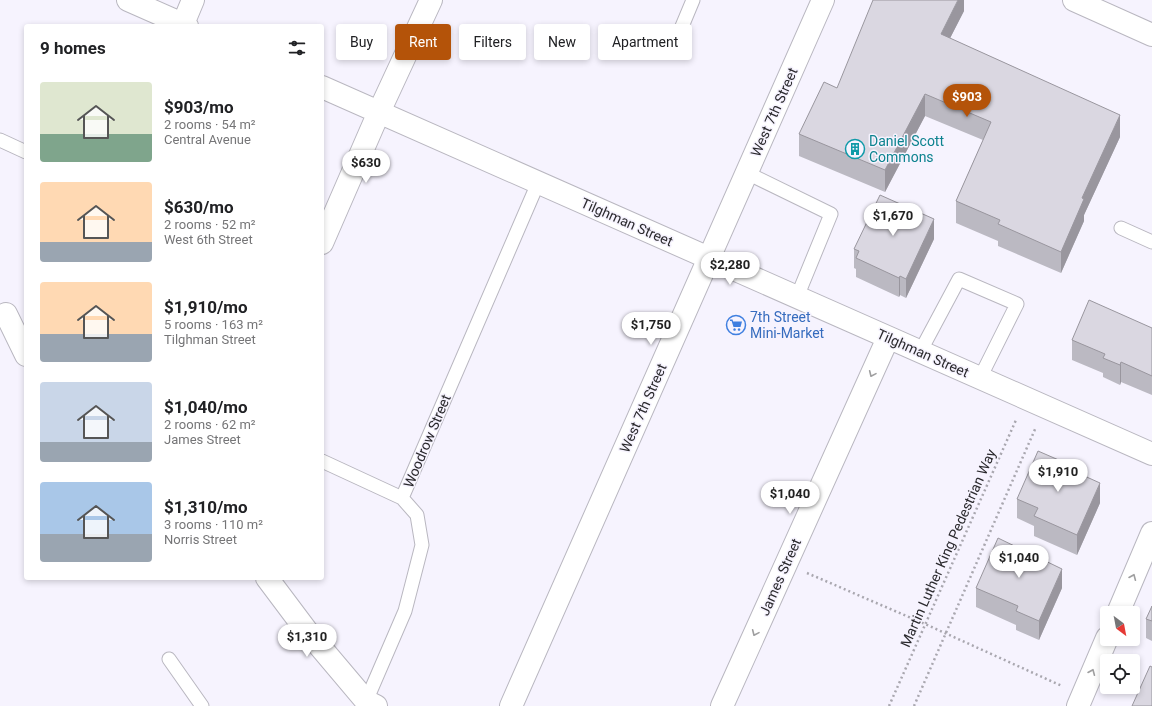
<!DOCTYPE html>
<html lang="en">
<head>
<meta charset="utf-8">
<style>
  :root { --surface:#fff; --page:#f6f6f6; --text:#202124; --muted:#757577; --accent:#b45309 }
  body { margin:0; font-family:Roboto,sans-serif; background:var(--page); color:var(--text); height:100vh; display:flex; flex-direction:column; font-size:15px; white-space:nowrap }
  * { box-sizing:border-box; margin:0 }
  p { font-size:13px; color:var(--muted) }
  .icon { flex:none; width:22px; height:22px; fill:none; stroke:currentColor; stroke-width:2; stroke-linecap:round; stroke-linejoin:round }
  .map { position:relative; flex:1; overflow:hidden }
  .panel { position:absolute; left:24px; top:24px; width:300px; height:556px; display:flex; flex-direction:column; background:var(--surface); border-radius:4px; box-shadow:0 2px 6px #0003 }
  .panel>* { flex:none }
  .banner { position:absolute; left:336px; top:24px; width:380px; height:36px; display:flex; gap:8px }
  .needle { width:26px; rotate:148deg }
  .controls { position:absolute; left:1100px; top:606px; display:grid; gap:8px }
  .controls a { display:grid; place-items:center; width:40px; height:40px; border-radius:4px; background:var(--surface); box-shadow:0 2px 6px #0003; font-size:20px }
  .price { position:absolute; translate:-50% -34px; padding:0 9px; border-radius:14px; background:#fff; color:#222; font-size:13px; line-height:26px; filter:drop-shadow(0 1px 2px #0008) }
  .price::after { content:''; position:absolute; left:50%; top:24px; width:12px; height:9px; margin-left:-6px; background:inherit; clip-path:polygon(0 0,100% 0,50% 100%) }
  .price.current { background:var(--accent); color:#fff }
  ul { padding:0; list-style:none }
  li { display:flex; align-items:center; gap:12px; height:100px; padding:0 16px }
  li span { display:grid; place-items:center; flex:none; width:112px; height:80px; border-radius:4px; color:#555 }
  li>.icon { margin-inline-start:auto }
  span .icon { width:48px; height:48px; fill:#fffc; stroke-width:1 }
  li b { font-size:17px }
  h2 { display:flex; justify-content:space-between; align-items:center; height:48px; padding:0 16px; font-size:17px }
  .chip { padding:0 14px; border-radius:4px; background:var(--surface); box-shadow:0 2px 6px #0003; font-size:14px; line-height:36px }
  .chip.current { background:var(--accent); color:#fff }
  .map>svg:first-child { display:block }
</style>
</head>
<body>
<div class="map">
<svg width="1152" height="706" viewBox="0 0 1152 706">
  <rect width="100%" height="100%" fill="#f6f3fe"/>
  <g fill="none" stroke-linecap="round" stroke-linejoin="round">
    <g stroke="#b9b7c0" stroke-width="15">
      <path id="lane" d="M678,36l15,-36
        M0,140l26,12
        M747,173l84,41 -34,83
        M1121,228l31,14
        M920,352l39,-73 58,25 -37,74
        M322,461l80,37
        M169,659l33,47
        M364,706l41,-95 17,-66 -5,-30 -15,-17 136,-315"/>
    </g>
    <g stroke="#b9b7c0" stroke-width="24">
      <path id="street" d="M128,0l59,26
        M1074,0l78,35
        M183,24l10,-24
        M322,87l830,367
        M322,243l57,-131 52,-112
        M6,314l20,41
        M267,578l39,52 60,71 10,5
        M1118,613l34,-80
        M511,706l312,-706
        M722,706l166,-368
        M1078,706l29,-68"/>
    </g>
    <path stroke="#a9a7af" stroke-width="2.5" stroke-dasharray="2 3" stroke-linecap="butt" d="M807,573l118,51 137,62
      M889,706l127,-286
      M914,706l122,-279"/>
    <use href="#lane" stroke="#fff" stroke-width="13"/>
    <use href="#street" stroke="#fff" stroke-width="22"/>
  </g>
  <path fill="#bbb9c2" d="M964,0v11l-14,27 170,99 -36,78v6l-23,52 -63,-27v-5l-42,-18v-22l27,-61 -58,-24 -40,76 -86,-36v-22l38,-46z
    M934,239l-28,59 -6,-3 -1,2 -43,-20v-8l-2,-1v-19z
    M1152,328v67l-31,-13 -1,3 -17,-8v-4l-31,-13v-20z
    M1061,466l39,37 -23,52 -43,-19v-10l-17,-8v-19z
    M976,588h86l-23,52 -23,-10v-5l-40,-18z
    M1152,606v35l-6,-3v-19z"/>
  <path fill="#99969e" d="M958,0h6v11l-23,45v-22z
    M925,94v22l-40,76v-22z
    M1120,115v22l-36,78v6l-23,52v-21l21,-54z
    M934,219v20l-28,59v-19z
    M900,276v19l-1,2v-19z
    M1121,362v20l-1,3v-20z
    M1100,483v20l-23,52v-20z
    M1062,569v19l-23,52v-19z"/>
  <path fill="#dad7e1" stroke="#99969e" d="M873,0h85l-17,34 179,81 -38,83 2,1 -23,53 -63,-28 2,-4 -44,-19 35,-79 -66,-28 -40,76 -86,-36 25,-52 13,6z
    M880,195l54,24 -28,60 -6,-3 -1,2 -43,-20 3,-7 -5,-2z
    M1089,300l63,28v48l-31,-14 -1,3 -17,-7 2,-4 -33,-14z
    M1038,451l23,10 -1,4 40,18 -23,52 -43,-19 4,-8 -21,-9z
    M998,538l64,31 -23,52 -23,-10 2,-5 -42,-18z
    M1152,606v15l-6,-2z
    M1150,666l2,1v39h-20z"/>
  <defs><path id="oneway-chevron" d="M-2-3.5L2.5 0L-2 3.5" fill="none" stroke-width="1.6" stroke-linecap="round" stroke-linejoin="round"/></defs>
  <g stroke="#9f9fa0">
    <use href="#oneway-chevron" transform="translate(872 374) rotate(114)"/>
    <use href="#oneway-chevron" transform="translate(1133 577) rotate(-67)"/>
    <use href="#oneway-chevron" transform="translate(755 633) rotate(114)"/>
    <use href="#oneway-chevron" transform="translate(1092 672) rotate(-67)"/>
  </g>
  <defs>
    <g id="building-ring" transform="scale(1)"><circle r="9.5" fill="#f6f3fe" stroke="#0f9aa8" stroke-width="1.5"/><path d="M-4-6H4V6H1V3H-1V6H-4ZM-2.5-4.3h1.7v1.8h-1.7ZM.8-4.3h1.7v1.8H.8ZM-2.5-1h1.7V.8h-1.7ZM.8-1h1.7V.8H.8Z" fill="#0f9aa8"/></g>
    <g id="supermarket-ring" transform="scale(1)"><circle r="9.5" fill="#f6f3fe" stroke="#3f7fe0" stroke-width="1.5"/><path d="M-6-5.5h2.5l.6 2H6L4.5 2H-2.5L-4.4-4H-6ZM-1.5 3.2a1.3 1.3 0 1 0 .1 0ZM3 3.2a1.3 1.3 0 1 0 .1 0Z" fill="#3f7fe0"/></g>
  </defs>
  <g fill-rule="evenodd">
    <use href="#building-ring" x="855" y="149"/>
    <use href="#supermarket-ring" x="736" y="325"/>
  </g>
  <g text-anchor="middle" stroke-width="3" stroke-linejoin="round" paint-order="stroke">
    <g font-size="14" fill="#2a292d" stroke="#f6f3fe">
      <text transform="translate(774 112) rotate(-66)" y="5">West 7th Street</text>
      <text transform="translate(627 222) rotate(24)" y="5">Tilghman Street</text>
      <text transform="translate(923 353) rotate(24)" y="5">Tilghman Street</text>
      <text transform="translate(643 408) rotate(-66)" y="5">West 7th Street</text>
      <text transform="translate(427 441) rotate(-67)" y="5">Woodrow Street</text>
      <text transform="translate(948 548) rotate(-66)" y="5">Martin Luther King Pedestrian Way</text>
      <text transform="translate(780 577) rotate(-66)" y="5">James Street</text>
    </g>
    <g font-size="14" fill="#0d838f" stroke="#f6f3fe" text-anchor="start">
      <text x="869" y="146">Daniel Scott<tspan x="869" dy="16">Commons</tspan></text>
    </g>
    <g font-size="14" fill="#366cbe" stroke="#f6f3fe" text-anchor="start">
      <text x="750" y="322">7th Street<tspan x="750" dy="16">Mini-Market</tspan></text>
    </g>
  </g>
</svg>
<div class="controls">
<a><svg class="needle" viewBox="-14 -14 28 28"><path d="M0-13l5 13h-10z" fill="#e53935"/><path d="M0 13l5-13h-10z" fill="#757577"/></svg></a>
<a><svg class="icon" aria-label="locate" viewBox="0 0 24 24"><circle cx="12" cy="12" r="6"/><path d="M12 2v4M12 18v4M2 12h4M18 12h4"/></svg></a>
</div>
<b class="price current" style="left:967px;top:118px">$903</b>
<b class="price" style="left:366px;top:184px">$630</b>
<b class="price" style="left:893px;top:237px">$1,670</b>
<b class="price" style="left:730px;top:286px">$2,280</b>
<b class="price" style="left:651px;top:346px">$1,750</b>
<b class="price" style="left:1058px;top:493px">$1,910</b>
<b class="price" style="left:790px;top:515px">$1,040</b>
<b class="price" style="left:1019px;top:579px">$1,040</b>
<b class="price" style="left:307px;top:658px">$1,310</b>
<div class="banner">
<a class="chip">Buy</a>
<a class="chip current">Rent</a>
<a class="chip">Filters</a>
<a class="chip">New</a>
<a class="chip">Apartment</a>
</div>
<section class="panel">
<h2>9 homes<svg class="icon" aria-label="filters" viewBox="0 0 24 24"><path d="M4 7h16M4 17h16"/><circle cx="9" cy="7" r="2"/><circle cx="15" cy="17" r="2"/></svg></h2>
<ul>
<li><span style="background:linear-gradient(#dfe7d0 65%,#7fa58c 0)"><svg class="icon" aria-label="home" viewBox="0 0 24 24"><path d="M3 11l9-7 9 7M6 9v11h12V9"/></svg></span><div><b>$903/mo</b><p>2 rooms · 54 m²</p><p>Central Avenue</p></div></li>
<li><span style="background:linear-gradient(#ffd9b3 75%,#9aa5b1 0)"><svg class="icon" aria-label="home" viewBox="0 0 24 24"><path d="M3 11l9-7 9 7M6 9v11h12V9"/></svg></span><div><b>$630/mo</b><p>2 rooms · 52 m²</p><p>West 6th Street</p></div></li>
<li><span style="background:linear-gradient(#ffd9b3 65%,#9aa5b1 0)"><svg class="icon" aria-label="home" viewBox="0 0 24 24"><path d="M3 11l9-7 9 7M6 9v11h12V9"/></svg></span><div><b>$1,910/mo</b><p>5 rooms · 163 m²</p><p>Tilghman Street</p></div></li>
<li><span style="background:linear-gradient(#c9d6e8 75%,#9aa5b1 0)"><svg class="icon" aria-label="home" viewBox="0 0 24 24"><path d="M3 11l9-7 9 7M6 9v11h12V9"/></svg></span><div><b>$1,040/mo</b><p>2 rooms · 62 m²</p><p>James Street</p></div></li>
<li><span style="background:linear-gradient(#a9c7e8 65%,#9aa5b1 0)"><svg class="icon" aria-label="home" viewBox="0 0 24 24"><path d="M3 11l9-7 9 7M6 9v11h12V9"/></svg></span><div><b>$1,310/mo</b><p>3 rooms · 110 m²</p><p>Norris Street</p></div></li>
</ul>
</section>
</div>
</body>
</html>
